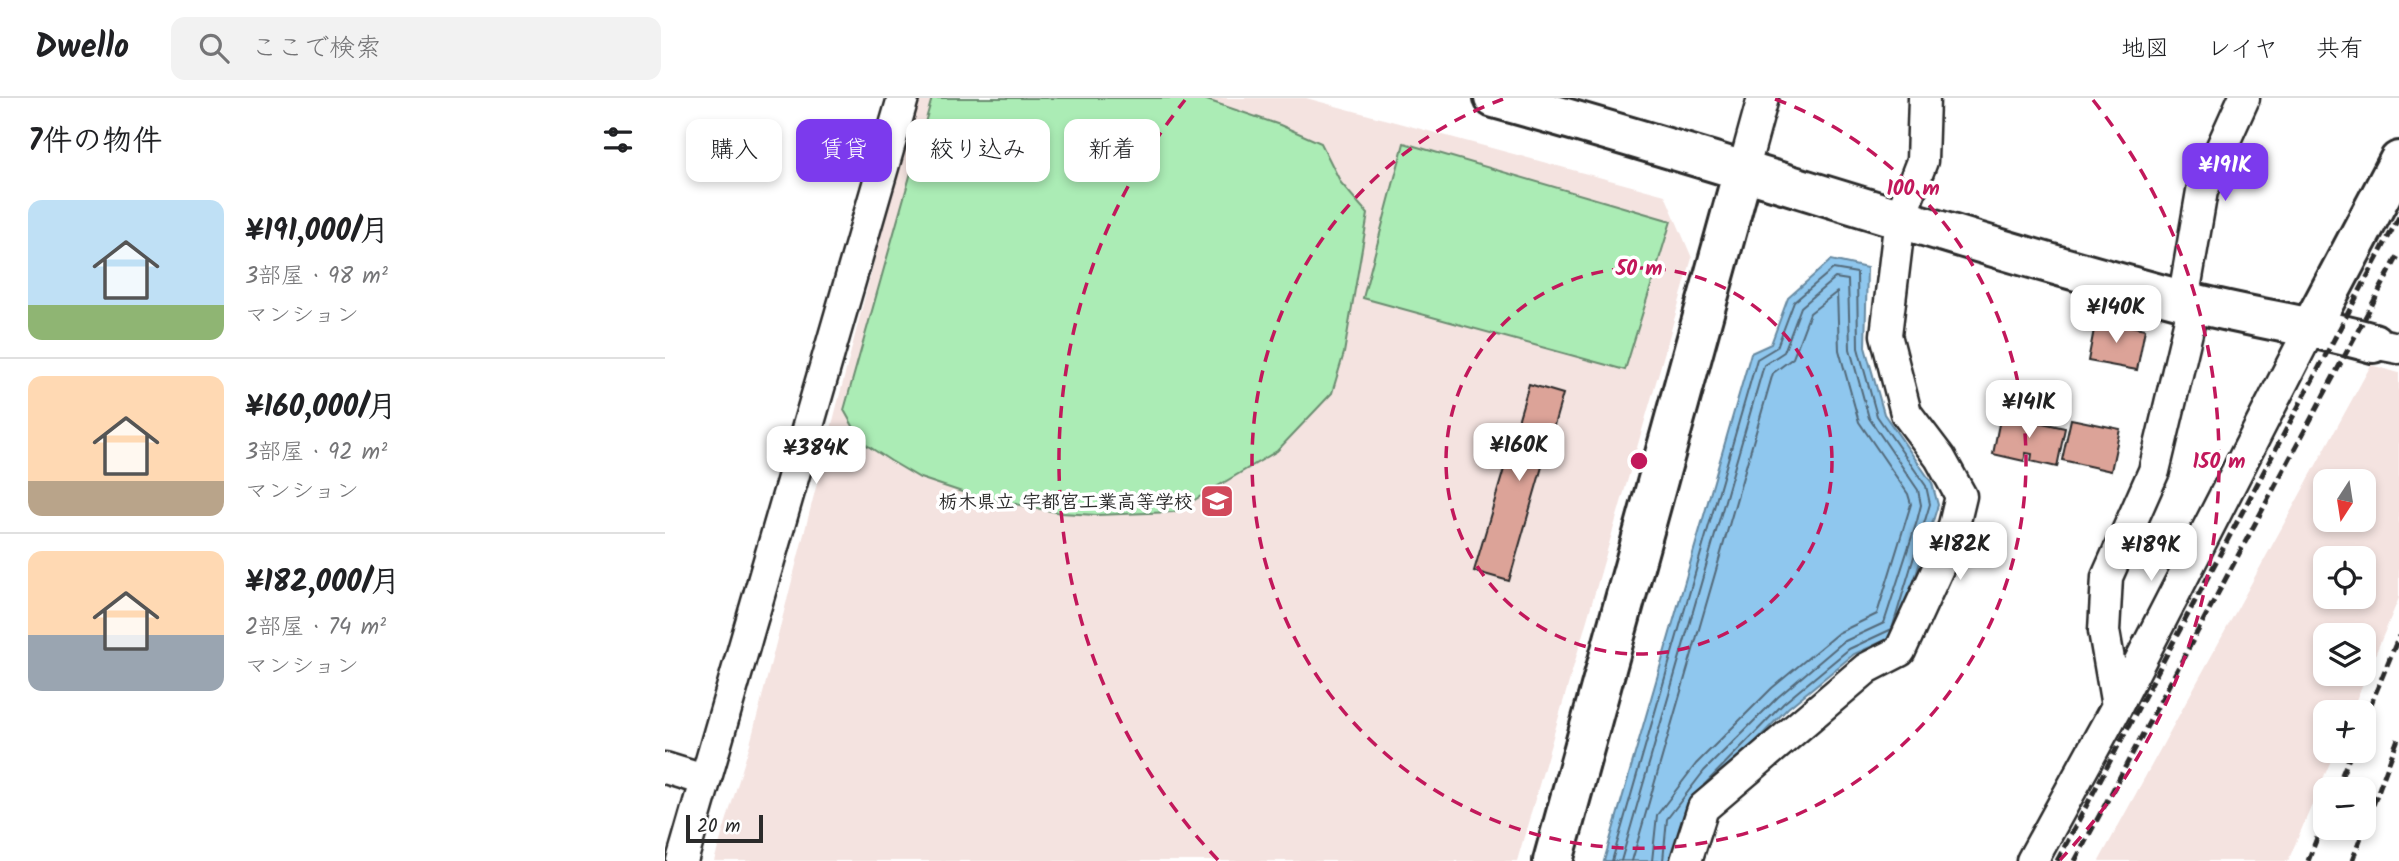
<!DOCTYPE html>
<html lang="ja">
<head>
<meta charset="utf-8">
<style>
  :root { --surface:#fff; --page:#f2f2f2; --text:#202124; --muted:#757577; --line:#e0e0e0; --accent:#7c3aed }
  body { margin:0; font-family:Kalam,"Klee One",sans-serif; background:var(--page); color:var(--text); height:100vh; display:flex; flex-direction:column; font-size:26px; white-space:nowrap }
  * { box-sizing:border-box; margin:0 }
  p { font-size:23px; color:var(--muted) }
  .icon { flex:none; width:38px; height:38px; fill:none; stroke:currentColor; stroke-width:2; stroke-linecap:round; stroke-linejoin:round }
  .map { position:relative; flex:1; overflow:hidden }
  .side { display:flex; flex-direction:column; background:var(--surface); width:665px }
  .side>* { flex:none }
  .top-card { position:absolute; left:21px; top:21px; width:665px; height:63px; display:flex; gap:14px }
  .needle { width:46px; rotate:192deg }
  .tools { position:absolute; left:1648px; top:371px; display:grid; gap:14px }
  .tools a { display:grid; place-items:center; width:63px; height:63px; border-radius:14px; background:var(--surface); box-shadow:0 4px 10px #0003; font-size:35px }
  .scale { position:absolute; left:21px; bottom:18px; width:77px; box-sizing:border-box; padding-left:7px; border:4px solid #2b2b2b; border-top:0; font-size:19px; line-height:24px; white-space:nowrap; color:#2b2b2b; -webkit-text-stroke:5px #fff; paint-order:stroke }
  .price { position:absolute; translate:-50% -60px; padding:0 16px; border-radius:14px; background:#fff; color:#222; font-size:23px; line-height:46px; filter:drop-shadow(0 2px 4px #0008) }
  .price::after { content:''; position:absolute; left:50%; top:42px; width:21px; height:16px; margin-left:-10px; background:inherit; clip-path:polygon(0 0,100% 0,50% 100%) }
  .price.selected { background:var(--accent); color:#fff }
  ul { padding:0; list-style:none }
  li { display:flex; align-items:center; gap:21px; height:175px; padding:0 28px }
  li+li { border-top:2px solid var(--line) }
  li span { display:grid; place-items:center; flex:none; width:196px; height:140px; border-radius:14px; color:#555 }
  li>.icon { margin-inline-start:auto }
  span .icon { width:84px; height:84px; fill:#fffc; stroke-width:1 }
  li b { font-size:30px }
  h2 { display:flex; justify-content:space-between; align-items:center; height:84px; padding:0 28px; font-size:30px }
  .tag { padding:0 24px; border-radius:14px; background:var(--surface); box-shadow:0 4px 10px #0003; font-size:24px; line-height:63px }
  .tag.selected { background:var(--accent); color:#fff }
  header { display:flex; align-items:center; gap:42px; box-sizing:border-box; height:98px; padding:0 35px; background:var(--surface); border-bottom:2px solid var(--line) }
  header strong { font-size:33px }
  nav { display:flex; gap:38px; margin-inline-start:auto; font-size:24px }
  .search { width:490px; height:63px; background:var(--page); display:flex; align-items:center; gap:18px; box-sizing:border-box; padding:0 24px; border-radius:14px; color:var(--muted); font-size:26px }
  main { display:flex; flex:1; min-height:0 }
  .map>svg:first-child { display:block }
</style>
</head>
<body>
<header>
<strong>Dwello</strong>
<div class="search"><svg class="icon" aria-label="search" viewBox="0 0 24 24"><circle cx="10" cy="10" r="6"/><path d="M15 15l6 6"/></svg>ここで検索</div>
<nav><a>地図</a><a>レイヤ</a><a>共有</a></nav>
</header>
<main>
<section class="side">
<h2>7件の物件<svg class="icon" aria-label="filters" viewBox="0 0 24 24"><path d="M4 7h16M4 17h16"/><circle cx="9" cy="7" r="2"/><circle cx="15" cy="17" r="2"/></svg></h2>
<ul>
<li><span style="background:linear-gradient(#bfe0f5 75%,#8fb573 0)"><svg class="icon" aria-label="home" viewBox="0 0 24 24"><path d="M3 11l9-7 9 7M6 9v11h12V9"/></svg></span><div><b>¥191,000/月</b><p>3部屋 · 98 m²</p><p>マンション</p></div></li>
<li><span style="background:linear-gradient(#ffd9b3 75%,#b9a48a 0)"><svg class="icon" aria-label="home" viewBox="0 0 24 24"><path d="M3 11l9-7 9 7M6 9v11h12V9"/></svg></span><div><b>¥160,000/月</b><p>3部屋 · 92 m²</p><p>マンション</p></div></li>
<li><span style="background:linear-gradient(#ffd9b3 60%,#9aa5b1 0)"><svg class="icon" aria-label="home" viewBox="0 0 24 24"><path d="M3 11l9-7 9 7M6 9v11h12V9"/></svg></span><div><b>¥182,000/月</b><p>2部屋 · 74 m²</p><p>マンション</p></div></li>
</ul>
</section>
<div class="map">
<svg width="1734" height="763" viewBox="0 0 1734 763">
  <rect width="100%" height="100%" fill="#fff"/>
  <filter id="ink" filterUnits="userSpaceOnUse"><feTurbulence type="fractalNoise" baseFrequency=".0143" numOctaves="2"/><feDisplacementMap in="SourceGraphic" scale="14" xChannelSelector="R" yChannelSelector="G"/><feConvolveMatrix kernelMatrix="1 2 1 2 8 2 1 2 1" color-interpolation-filters="sRGB"/></filter>
  <g filter="url(#ink)">
    <path fill="#f4e3e0" fill-rule="evenodd" d="M251,0h390l359,97 27,63 -175,603h-803l36,-117z
      M1706,267l28,8v225l-48,114h-25v39h9l-47,110h-189zM1661,383h38v39h-38zM1661,460h38v39h-38zM1699,537v39h-38v-39z"/>
    <path fill="#abecb5" stroke="#6b8c70" stroke-width="2" d="M267,0h269l79,27 41,18 20,40 27,31 -24,139 -12,40 -55,58 -103,61 -78,3 -35,-2 -90,-18 -51,-17 -29,-17 -29,-19 -18,-32z
      M739,45l267,78 -46,149 -262,-72z"/>
    <path fill="#8fc7ee" stroke="#6789a0" stroke-width="2" d="M1166,162l36,8 -2,79 19,67 48,69 6,22 -41,130 -43,19 -66,54 -72,74 -35,44 -3,35h-74l147,-508 20,-9 17,-46z"/>
    <g fill="none" stroke-linecap="round" stroke-linejoin="round">
      <path stroke="#536979" stroke-width="2" d="M947,763l145,-502 20,-12 17,-45 39,-33 24,4 1,75 19,68 49,70 4,18 -38,125 -43,20 -65,54 -80,82
        M956,763l143,-496 20,-13 17,-45 34,-29 13,2 2,69 19,69 49,72 3,15 -4,16 -33,102 -41,19 -65,55 -74,74 -37,48 -4,42
        M967,763l141,-488 20,-15 17,-45 27,-21 2,58 20,72 49,72 3,10 -34,110 -39,19 -66,55 -76,76 -39,51 -5,46"/>
    </g>
    <path fill="#dca398" stroke="#2b2b2b" stroke-width="2" d="M1431,221l49,10 -8,41 -49,-9z
      M864,286l34,10 -54,187 -35,-10z
      M1336,316l64,14 -8,39 -26,-6 1,-7 -6,-1 -2,8 -31,-7z
      M1406,321l49,10 -9,42 -49,-11z"/>
    <g fill="none" stroke-linecap="round" stroke-linejoin="round">
      <g stroke="#2b2b2b" stroke-width="35">
        <path id="street" d="M1078,73l20,-73
          M1518,203l19,-110 42,-93
          M1708,245l26,5
          M1452,608l-13,-75 3,-54 47,-106 40,-168
          M0,670l39,12
          M17,763l221,-763
          M1021,763l17,-53 164,-140 33,-17 50,-109 11,-46 -21,-38 -34,-45 -20,-78 14,-117 22,-57 2,-63
          M1367,763l85,-155 194,-379"/>
      </g>
      <g stroke="#2b2b2b" stroke-width="44">
        <path id="secondary" d="M829,0c231,63 457,141 688,202 63,17 128,25 191,43
          M1646,229l88,-166
          M888,763l190,-690"/>
      </g>
      <use href="#street" stroke="#fff" stroke-width="30"/>
      <use href="#secondary" stroke="#fff" stroke-width="38"/>
      <path stroke="#2b2b2b" stroke-width="5" stroke-dasharray="10 5" stroke-linecap="butt" d="M1699,623l35,-85
        M1671,691l16,-38
        M1392,763l342,-644
        M1410,763l324,-607
        M1643,763l18,-46
        M1687,763l47,-125"/>
    </g>
  </g>
  <g fill="none" stroke="#c2185b" stroke-width="3.5" stroke-dasharray="12 9">
    <circle cx="974" cy="363" r="193"/>
    <path d="M1110 1A387 387 0 1 1 838 1"/>
    <path d="M553 762A580 580 0 0 1 520 2M1428 2A580 580 0 0 1 1395 762"/>
  </g>
  <defs>
    <g id="school-square" transform="scale(1.75)"><rect x="-9" y="-9" width="18" height="18" rx="4" fill="#d1495b" stroke="#fff"/><path d="M0-5L7-2L0 1L-7-2ZM-4 1L0 2.5L4 1V4Q0 6-4 4Z" fill="#fff"/></g>
  </defs>
  <g fill-rule="evenodd">
    <use href="#school-square" x="552" y="403"/>
  </g>
  <g text-anchor="middle" stroke-width="7" stroke-linejoin="round" paint-order="stroke">
    <g font-size="19" font-weight="bold" fill="#2b2b2b" stroke="#fff" text-anchor="end">
      <text x="528" y="410">栃木県立 宇都宮工業高等学校</text>
    </g>
  </g>
  <circle cx="974" cy="363" r="10" fill="#c2185b" stroke="#fff" stroke-width="3.5"/>
  <g font-size="21" text-anchor="middle" font-weight="bold" fill="#c2185b" stroke="#fff" stroke-width="7" stroke-linejoin="round" paint-order="stroke">
    <text x="1248" y="97">100 m</text>
    <text x="974" y="177">50 m</text>
    <text x="1554" y="370">150 m</text>
  </g>
</svg>
<div class="tools">
<a><svg class="needle" viewBox="-14 -14 28 28"><path d="M0-13l5 13h-10z" fill="#e53935"/><path d="M0 13l5-13h-10z" fill="#757577"/></svg></a>
<a><svg class="icon" aria-label="locate" viewBox="0 0 24 24"><circle cx="12" cy="12" r="6"/><path d="M12 2v4M12 18v4M2 12h4M18 12h4"/></svg></a>
<a><svg class="icon" aria-label="layers" viewBox="0 0 24 24"><path d="M12 4l9 5-9 5-9-5zM3 14l9 5 9-5"/></svg></a>
<a>+</a>
<a>−</a>
</div>
<div class="scale">20 m</div>
<b class="price selected" style="left:1560px;top:105px">¥191K</b>
<b class="price" style="left:1451px;top:247px">¥140K</b>
<b class="price" style="left:1364px;top:342px">¥141K</b>
<b class="price" style="left:854px;top:385px">¥160K</b>
<b class="price" style="left:151px;top:388px">¥384K</b>
<b class="price" style="left:1295px;top:484px">¥182K</b>
<b class="price" style="left:1486px;top:485px">¥189K</b>
<div class="top-card">
<a class="tag">購入</a>
<a class="tag selected">賃貸</a>
<a class="tag">絞り込み</a>
<a class="tag">新着</a>
</div>
</div>
</main>
</body>
</html>
